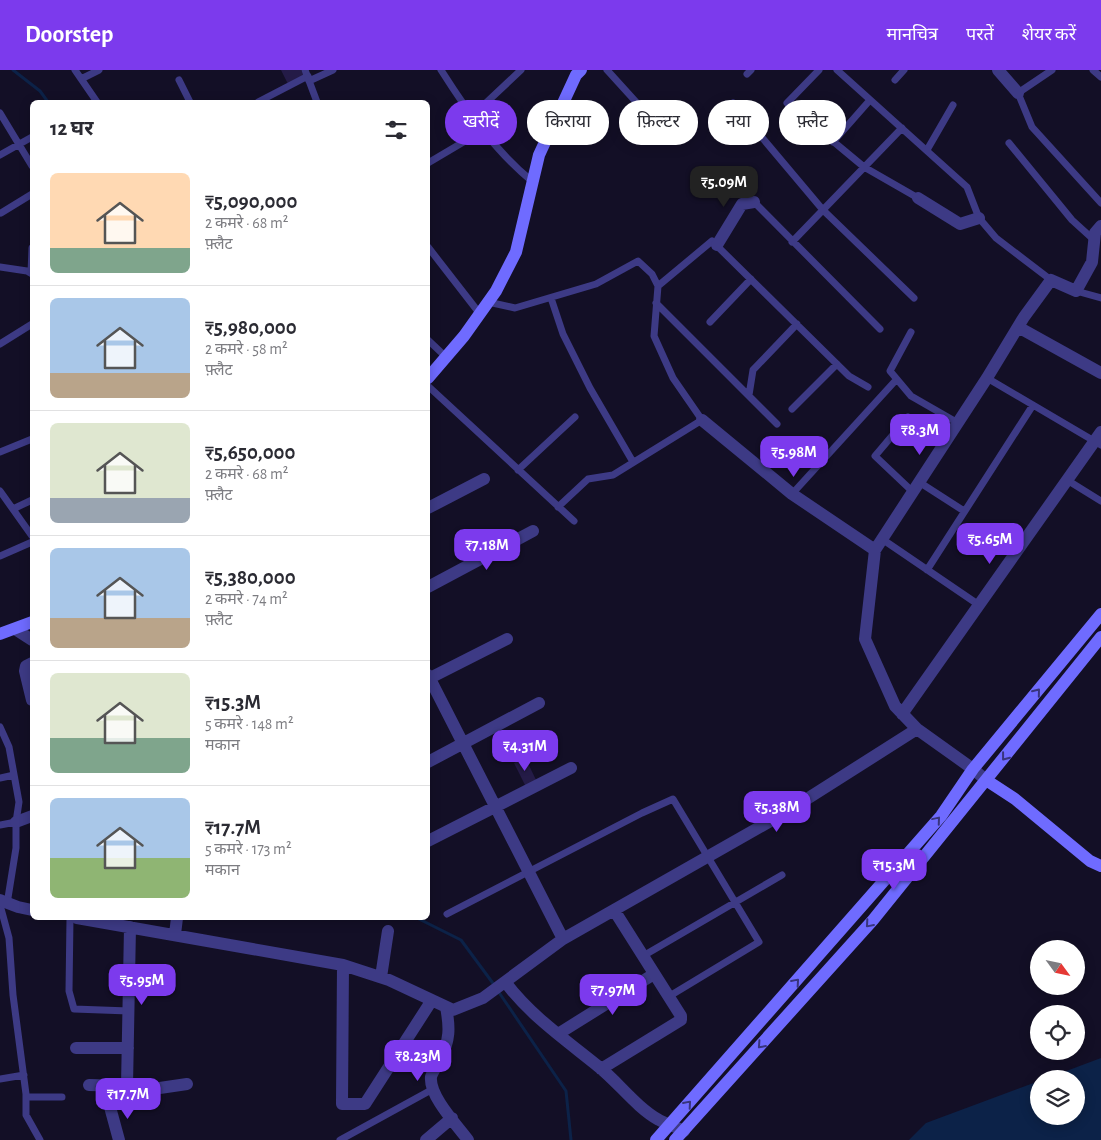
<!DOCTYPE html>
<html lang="hi">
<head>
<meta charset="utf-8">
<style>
  :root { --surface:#fff; --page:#f2f2f3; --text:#2b2b33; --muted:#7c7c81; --line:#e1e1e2; --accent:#7c3aed }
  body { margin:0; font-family:"Alegreya Sans","Noto Sans Devanagari",sans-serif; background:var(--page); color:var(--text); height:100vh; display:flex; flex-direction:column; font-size:19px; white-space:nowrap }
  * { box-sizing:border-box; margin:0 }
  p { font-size:16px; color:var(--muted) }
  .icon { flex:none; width:28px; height:28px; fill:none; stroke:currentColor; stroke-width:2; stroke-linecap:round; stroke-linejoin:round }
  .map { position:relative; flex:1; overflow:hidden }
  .sheet { position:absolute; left:30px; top:30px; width:400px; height:820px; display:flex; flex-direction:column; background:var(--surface); border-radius:8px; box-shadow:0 2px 12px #0003 }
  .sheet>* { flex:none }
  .banner { position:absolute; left:445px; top:30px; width:475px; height:45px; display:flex; gap:10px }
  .needle { width:32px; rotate:123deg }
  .fabs { position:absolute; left:1030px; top:870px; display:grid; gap:10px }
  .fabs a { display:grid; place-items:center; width:55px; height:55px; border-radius:50%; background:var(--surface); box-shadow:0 2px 12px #0003; font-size:25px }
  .price { position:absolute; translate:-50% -42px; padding:0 11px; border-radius:10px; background:var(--accent); color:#fff; font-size:16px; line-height:32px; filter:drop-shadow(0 1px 2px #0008) }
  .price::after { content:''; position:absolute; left:50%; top:30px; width:15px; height:11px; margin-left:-8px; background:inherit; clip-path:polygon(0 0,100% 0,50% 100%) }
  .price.on { background:#222; color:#fff }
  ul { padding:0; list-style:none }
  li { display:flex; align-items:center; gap:15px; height:125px; padding:0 20px }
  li+li { border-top:1px solid var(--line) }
  li span { display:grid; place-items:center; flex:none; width:140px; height:100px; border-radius:8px; color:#555 }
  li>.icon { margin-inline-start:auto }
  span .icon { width:60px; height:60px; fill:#fffc; stroke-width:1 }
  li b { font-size:21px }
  h2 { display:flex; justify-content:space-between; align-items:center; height:60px; padding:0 20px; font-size:21px }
  .pill { padding:0 18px; border-radius:22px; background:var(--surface); box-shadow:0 2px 12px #0003; font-size:18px; line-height:45px }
  .pill.on { background:var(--accent); color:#fff }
  header { display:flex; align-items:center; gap:30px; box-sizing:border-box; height:70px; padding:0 25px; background:var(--accent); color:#fff }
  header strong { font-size:24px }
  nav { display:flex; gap:28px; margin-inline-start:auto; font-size:18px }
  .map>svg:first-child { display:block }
</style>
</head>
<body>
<header>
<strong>Doorstep</strong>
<nav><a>मानचित्र</a><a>परतें</a><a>शेयर करें</a></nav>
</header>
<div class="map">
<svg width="1101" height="1070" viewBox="0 0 1101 1070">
  <rect width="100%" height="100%" fill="#130f26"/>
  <path fill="#0c2248" d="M1101,988v82h-192l17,-17 113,-42v35h37v-37h-31z"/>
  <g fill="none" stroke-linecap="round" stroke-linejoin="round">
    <path stroke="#0c2248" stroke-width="3" d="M13,0l27,21 8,11
      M417,848l44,22 34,46
      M498,921l68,100 5,49"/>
  </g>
  <path fill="#241b47" d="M281,0h20l3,6 -16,8z
    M525,687l12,25 -11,5 -12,-24z"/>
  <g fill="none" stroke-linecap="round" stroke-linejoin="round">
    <path stroke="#3d3a85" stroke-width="7" d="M75,0l22,32
      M305,0l12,32
      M441,0c26,41 54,81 92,112
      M607,0l40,44
      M819,0l-32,33 77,64 54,31
      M837,0l130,117 12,31 17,20 55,42
      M1052,0l-34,23 14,34 69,76
      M1093,0l8,7
      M747,4l4,-4
      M81,9l18,-9
      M179,10l11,22
      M895,10l9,-10
      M309,11l24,-11
      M258,32l50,-26
      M733,33l90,107 91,88
      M0,43l32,53
      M472,46l49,-46
      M833,72l37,-42
      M1009,73l63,77 22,20
      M927,80l26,-45
      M0,85l32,-18
      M428,93l54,-32
      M754,132l126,127
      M1,143l31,-19
      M792,172l110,-114
      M428,177l52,67
      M0,197l27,4 5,3
      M31,203l1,-25
      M658,216l54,-45 137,135 19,11
      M1076,221l25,7
      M551,228l12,36 27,54 43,74
      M488,232l27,6 81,-24 42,-23 14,13 6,12 -4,50 19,42 29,42 -89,55 -25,4 -30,28
      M656,233l121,121
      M710,252l41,-43
      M911,262l-21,39 21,25 47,27
      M428,270l18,17
      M0,274l32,-20
      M987,308l114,67
      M428,316l146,135
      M749,325l4,-25 44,-46
      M792,339l45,-45
      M908,347l-33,39 38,36
      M0,382l32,-13
      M518,400l57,-53
      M1067,410l34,21
      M919,412l45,29
      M0,421l32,45
      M792,424l104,-114
      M13,439l19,-9
      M882,469l97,66
      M0,486l32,-14
      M927,500l106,-165
      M0,657l9,20 10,55 -3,20v26l-9,56
      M0,708l14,-3
      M0,755l16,-3
      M0,835l9,33 4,57 13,99v21l14,25
      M447,844l195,-101 31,-14 86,143 -91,55
      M70,848l-1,73 5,18 55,2
      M643,886l139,-81
      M0,1009l24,-4
      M26,1027h36
      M340,1070l93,-51"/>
    <path stroke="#3d3a85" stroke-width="12" d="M998,0l20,23
      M918,128l42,26 19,-6
      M717,175l25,-41 12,-2
      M1018,257l83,46
      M702,350l90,74 83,56
      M428,438l56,-29
      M428,517l105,-56
      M15,559l17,11
      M32,593l-6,3 -1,5 7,29
      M428,605l135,264
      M428,609l79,-40
      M902,644l199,-282
      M917,659l-22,-23 -30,-67 10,-89 112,-172 37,-61 27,-37 25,11 16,-29 3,-29 6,-7
      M428,692l111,-59
      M16,752l16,-6
      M428,771l143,-73
      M0,830l18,7 14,3
      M77,848l266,47 46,15 64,30 30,-12 80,-59 225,-128 129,-82 56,40 13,11
      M175,864l2,-16
      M343,895l-1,139h23l67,-104
      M381,907l7,-46
      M506,913c25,33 61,58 93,84 20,16 37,40 60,53 8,4 17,7 25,11
      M446,937c4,21 4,33 -6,53 -2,5 -8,12 -9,17 -2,19 26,48 37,63
      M558,964l96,-60
      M76,978h52
      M601,999l80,-49v-4l-67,-106
      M89,1015l38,1 26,3 34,-5
      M127,1016l3,-159
      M110,1037l9,33
      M426,1070l26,-22"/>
    <path stroke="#6f6bff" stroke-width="12" d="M428,308l36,-42 32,-45 20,-39 23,-97 37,-80 5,-5
      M0,564l32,-12
      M986,710l29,19 75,62 11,5
      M656,1070l285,-324 32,-47 128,-155
      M675,1070l198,-220 228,-283"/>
  </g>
  <defs><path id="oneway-chevron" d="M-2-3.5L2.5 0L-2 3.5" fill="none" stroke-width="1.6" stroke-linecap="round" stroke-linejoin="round" transform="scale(1.25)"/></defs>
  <g stroke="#38347d">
    <use href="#oneway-chevron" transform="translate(1037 622) rotate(-51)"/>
    <use href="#oneway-chevron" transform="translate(1005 687) rotate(128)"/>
    <use href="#oneway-chevron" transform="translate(937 750) rotate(-50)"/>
    <use href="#oneway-chevron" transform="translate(869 854) rotate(131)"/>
    <use href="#oneway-chevron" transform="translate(796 912) rotate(-49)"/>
    <use href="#oneway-chevron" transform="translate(761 975) rotate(132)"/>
    <use href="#oneway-chevron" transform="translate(688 1034) rotate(-49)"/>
  </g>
</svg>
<div class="fabs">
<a><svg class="needle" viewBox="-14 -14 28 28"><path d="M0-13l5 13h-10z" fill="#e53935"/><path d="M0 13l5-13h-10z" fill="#7c7c81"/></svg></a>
<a><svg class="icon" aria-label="locate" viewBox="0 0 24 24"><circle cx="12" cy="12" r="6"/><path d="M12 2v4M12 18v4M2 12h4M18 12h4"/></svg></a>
<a><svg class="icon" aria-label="layers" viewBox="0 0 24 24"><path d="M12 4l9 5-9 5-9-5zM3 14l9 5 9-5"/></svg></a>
</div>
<b class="price on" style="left:724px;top:138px">₹5.09M</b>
<b class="price" style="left:920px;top:386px">₹8.3M</b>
<b class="price" style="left:794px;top:408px">₹5.98M</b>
<b class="price" style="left:990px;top:495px">₹5.65M</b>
<b class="price" style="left:487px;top:501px">₹7.18M</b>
<b class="price" style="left:525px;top:702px">₹4.31M</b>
<b class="price" style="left:777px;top:763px">₹5.38M</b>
<b class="price" style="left:894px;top:821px">₹15.3M</b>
<b class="price" style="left:142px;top:936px">₹5.95M</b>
<b class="price" style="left:613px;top:946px">₹7.97M</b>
<b class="price" style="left:418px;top:1012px">₹8.23M</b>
<b class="price" style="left:128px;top:1050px">₹17.7M</b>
<div class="banner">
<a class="pill on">खरीदें</a>
<a class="pill">किराया</a>
<a class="pill">फ़िल्टर</a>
<a class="pill">नया</a>
<a class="pill">फ़्लैट</a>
</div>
<section class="sheet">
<h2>12 घर<svg class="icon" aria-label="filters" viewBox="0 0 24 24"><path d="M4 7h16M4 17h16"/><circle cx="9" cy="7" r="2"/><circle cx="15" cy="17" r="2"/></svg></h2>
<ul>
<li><span style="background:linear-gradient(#ffd9b3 75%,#7fa58c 0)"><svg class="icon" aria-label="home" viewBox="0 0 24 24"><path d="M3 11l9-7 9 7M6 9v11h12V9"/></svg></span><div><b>₹5,090,000</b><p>2 कमरे · 68 m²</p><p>फ़्लैट</p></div></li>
<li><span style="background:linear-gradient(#a9c7e8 75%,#b9a48a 0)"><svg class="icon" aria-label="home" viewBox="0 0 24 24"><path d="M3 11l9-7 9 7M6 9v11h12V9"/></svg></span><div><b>₹5,980,000</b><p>2 कमरे · 58 m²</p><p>फ़्लैट</p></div></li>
<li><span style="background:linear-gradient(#dfe7d0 75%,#9aa5b1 0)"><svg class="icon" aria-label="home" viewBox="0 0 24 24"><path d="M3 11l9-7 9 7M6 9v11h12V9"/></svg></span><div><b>₹5,650,000</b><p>2 कमरे · 68 m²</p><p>फ़्लैट</p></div></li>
<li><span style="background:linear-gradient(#a9c7e8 70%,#b9a48a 0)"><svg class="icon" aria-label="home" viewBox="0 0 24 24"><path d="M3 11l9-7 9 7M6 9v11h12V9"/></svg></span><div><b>₹5,380,000</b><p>2 कमरे · 74 m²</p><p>फ़्लैट</p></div></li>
<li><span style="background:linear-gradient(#dfe7d0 65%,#7fa58c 0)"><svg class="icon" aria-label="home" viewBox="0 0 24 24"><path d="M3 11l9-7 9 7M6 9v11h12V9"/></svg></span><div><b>₹15.3M</b><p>5 कमरे · 148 m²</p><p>मकान</p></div></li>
<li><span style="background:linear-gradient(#a9c7e8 60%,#8fb573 0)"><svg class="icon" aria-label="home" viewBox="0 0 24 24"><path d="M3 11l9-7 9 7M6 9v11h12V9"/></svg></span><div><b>₹17.7M</b><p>5 कमरे · 173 m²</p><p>मकान</p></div></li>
</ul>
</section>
</div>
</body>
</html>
